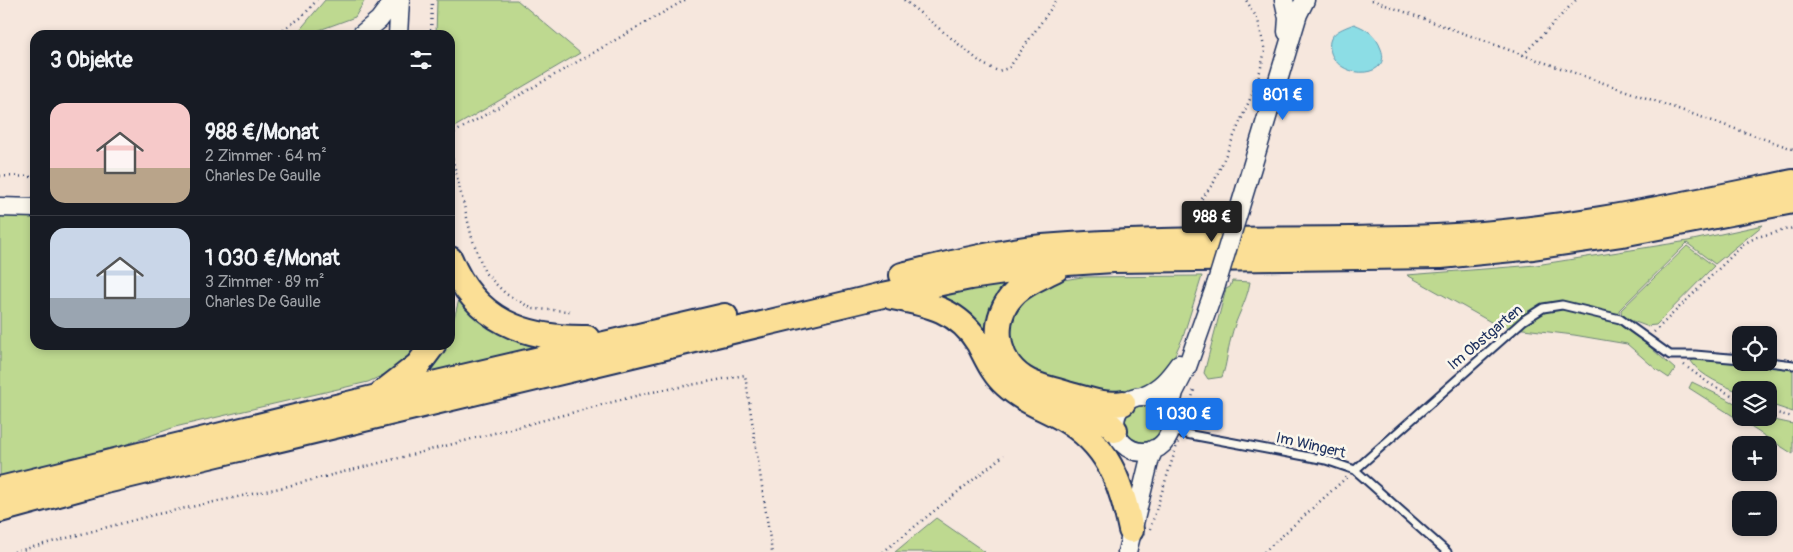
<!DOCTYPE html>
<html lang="de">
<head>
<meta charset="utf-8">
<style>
  :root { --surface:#171b24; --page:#242831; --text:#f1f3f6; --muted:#9ea1a6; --line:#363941; --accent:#1a73e8 }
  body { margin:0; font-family:Pangolin,sans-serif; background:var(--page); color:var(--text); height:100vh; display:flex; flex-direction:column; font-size:19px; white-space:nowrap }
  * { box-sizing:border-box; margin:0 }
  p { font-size:16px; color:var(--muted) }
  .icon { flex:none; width:28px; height:28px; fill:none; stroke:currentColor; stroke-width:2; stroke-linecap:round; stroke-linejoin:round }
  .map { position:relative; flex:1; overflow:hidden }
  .side { position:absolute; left:30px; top:30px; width:425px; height:320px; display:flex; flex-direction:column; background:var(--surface); border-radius:15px; box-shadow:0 2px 8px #0003 }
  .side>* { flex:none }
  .tools { position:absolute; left:1732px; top:326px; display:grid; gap:10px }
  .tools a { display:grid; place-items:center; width:45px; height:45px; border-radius:10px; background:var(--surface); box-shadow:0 2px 8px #0003; font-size:25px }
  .price { position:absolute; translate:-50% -42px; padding:0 11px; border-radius:5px; background:var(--accent); color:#fff; font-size:16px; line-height:32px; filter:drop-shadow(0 1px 2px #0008) }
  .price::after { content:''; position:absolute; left:50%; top:30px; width:15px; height:11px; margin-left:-8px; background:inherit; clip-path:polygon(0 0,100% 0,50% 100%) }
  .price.active { background:#222; color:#fff }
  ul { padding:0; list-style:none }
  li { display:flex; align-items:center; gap:15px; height:125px; padding:0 20px }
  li+li { border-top:1px solid var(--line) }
  li span { display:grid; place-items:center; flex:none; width:140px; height:100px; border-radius:15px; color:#555 }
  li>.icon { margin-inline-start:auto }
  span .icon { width:60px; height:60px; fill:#fffc; stroke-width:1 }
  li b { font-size:21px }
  h2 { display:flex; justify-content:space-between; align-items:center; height:60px; padding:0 20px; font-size:21px }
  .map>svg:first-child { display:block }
</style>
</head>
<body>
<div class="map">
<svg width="1793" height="552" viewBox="0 0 1793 552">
  <rect width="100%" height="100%" fill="#f6e7dd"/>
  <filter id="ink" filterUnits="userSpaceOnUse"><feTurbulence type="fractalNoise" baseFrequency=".02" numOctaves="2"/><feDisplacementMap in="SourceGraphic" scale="10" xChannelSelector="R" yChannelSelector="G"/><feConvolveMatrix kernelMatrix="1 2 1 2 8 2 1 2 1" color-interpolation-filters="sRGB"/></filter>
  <g filter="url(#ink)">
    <path fill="#bed990" stroke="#6c8477" d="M325,0h40l-10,17 -49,18 -8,-3z
      M437,0h80l63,53 -129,76 -1,-94h-14z
      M0,216l35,1v128h389l-17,19 -39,18 -193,45 -59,21 -116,30z
      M1763,225l-48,39 -28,-21 -68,67 2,16 23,16 31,27 -6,9 -12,-8 -30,-26 -53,-9 -76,-9 -91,-51 129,-10 152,-24z
      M1687,246l27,20 -58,59 -10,1 -24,-9 -1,-7z
      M1202,276l-19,61 -17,37 -15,11 -12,2 -24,9 -92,-27 -16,-28 4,-30 10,-13 36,-17 25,-4z
      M1017,279l-25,63 -66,-48z
      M1232,281l18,1c-3,20 -15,37 -19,56 -4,14 -4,26 -9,39l-14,2 -4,-6 22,-84 4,-2z
      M460,296l88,50 -133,30 29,-31h6v-12z
      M1696,359l97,10v43l-24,-8v-14h-28v3c-17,-8 -40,-16 -50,-32z
      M1692,382l49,24v12h24l28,6v30l-104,-66z
      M1125 424a18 18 0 1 1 36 0a18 18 0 1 1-36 0Z
      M936,518l49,34h-90z"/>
    <path fill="#8cdde5" stroke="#5f97af" d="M1354,24c13,5 22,11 27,25 12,30 -45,32 -51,0 -3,-16 12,-20 24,-25z"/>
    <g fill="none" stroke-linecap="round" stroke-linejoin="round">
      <g stroke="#1b2f5e" stroke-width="11">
        <path id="service" d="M1769,362l24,3
          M1170,431l156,29 29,10 92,82
          M1355,470l169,-150 19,-12 19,-3 58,14 50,36h25l46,4"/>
      </g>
      <g stroke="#1b2f5e" stroke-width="21">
        <path id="tertiary" d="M1284,0l4,18 -1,14
          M361,35l18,-15 15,-20
          M398,35l2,-35
          M0,207l35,1
          M1239,210l59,-196 7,-14
          M1144,395c16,-6 25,-17 35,-31
          M1115 424a28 28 0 1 1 56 0a28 28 0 1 1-56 0Z
          M1169,413l5,-21 13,-25 29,-82
          M1127,552l23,-94 4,-9"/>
      </g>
      <g stroke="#1b2f5e" stroke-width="28">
        <path id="trunk" d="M450,259c25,62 75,80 137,79
          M1056,269c-13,7 -29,13 -40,23 -26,24 -22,67 7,86 13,9 30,11 44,16 19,5 36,12 56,9
          M902,275c46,-11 93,-23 141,-28 131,-11 262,-5 393,-10 121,-5 239,-31 357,-55
          M892,297c36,7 67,13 87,47 8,15 14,30 27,41 16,15 38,23 56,33 46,26 59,64 69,112
          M382,393l36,-28 15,-20
          M1074,410c16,4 30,7 41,20
          M0,489l377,-92 348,-81
          M0,510l106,-29 95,-23 682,-163 87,-18 97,-14 46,-3 328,-4 92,-9 89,-13 171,-33"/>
      </g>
      <path stroke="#1b2f5e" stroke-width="2.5" stroke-dasharray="1 4" stroke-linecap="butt" d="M904,0l79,64 15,7 11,-3 48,-68
        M1372,0l151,55 270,94
        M275,35l27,-18 15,-17
        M431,35l1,-35
        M1523,55l53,-55
        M450,135l235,-135
        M450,149l22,89 13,35 21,21 27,15 37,2
        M0,176l35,1
        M1196,207l18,-25 43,-99 8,-32 -7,-31 -12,-20
        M1654,332l91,-89 12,-6 36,-9
        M1684,365l26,19 31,16
        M1769,411l24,6
        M1184,425l11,-38
        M1150,529l28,-87
        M14,552l139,-37 127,-27 127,-32 240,-63 98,-18 27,177
        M883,552l121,-97
        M1264,552l83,-75"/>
      <use href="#service" stroke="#fbf7ec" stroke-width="7"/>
      <use href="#tertiary" stroke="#fbf7ec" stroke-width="18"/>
      <use href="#trunk" stroke="#fbdf96" stroke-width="24"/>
      <g stroke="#1b2f5e" stroke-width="21" stroke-linecap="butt">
        <path id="tertiary-bridge" d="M1216,285l23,-75"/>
      </g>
      <use href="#tertiary-bridge" stroke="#fbf7ec" stroke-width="18"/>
    </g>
  </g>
  <g text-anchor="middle" stroke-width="5" stroke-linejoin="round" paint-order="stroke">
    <g font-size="15" fill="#1b2f5e" stroke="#fbf7ec">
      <text transform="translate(1485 337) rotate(-40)" y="5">Im Obstgarten</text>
      <text transform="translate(1311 445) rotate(13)" y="5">Im Wingert</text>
    </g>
  </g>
</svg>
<div class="tools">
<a><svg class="icon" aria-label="locate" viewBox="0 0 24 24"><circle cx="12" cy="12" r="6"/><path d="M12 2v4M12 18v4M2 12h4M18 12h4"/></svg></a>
<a><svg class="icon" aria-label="layers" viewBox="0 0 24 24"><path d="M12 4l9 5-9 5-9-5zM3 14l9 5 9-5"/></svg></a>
<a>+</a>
<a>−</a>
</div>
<b class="price" style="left:1283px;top:121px">801 €</b>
<b class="price active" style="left:1212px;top:243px">988 €</b>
<b class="price" style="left:1184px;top:440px">1 030 €</b>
<section class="side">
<h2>3 Objekte<svg class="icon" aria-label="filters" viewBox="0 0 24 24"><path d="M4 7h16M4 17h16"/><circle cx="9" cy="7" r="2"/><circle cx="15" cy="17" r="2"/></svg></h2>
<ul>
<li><span style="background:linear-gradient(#f6c9c9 65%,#b9a48a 0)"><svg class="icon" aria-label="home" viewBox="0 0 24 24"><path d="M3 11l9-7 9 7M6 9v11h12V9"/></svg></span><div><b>988 €/Monat</b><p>2 Zimmer · 64 m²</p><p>Charles De Gaulle</p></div></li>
<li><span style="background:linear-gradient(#c9d6e8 70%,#9aa5b1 0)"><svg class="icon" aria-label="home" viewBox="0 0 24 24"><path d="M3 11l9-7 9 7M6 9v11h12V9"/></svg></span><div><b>1 030 €/Monat</b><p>3 Zimmer · 89 m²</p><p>Charles De Gaulle</p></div></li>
</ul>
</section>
</div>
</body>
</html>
